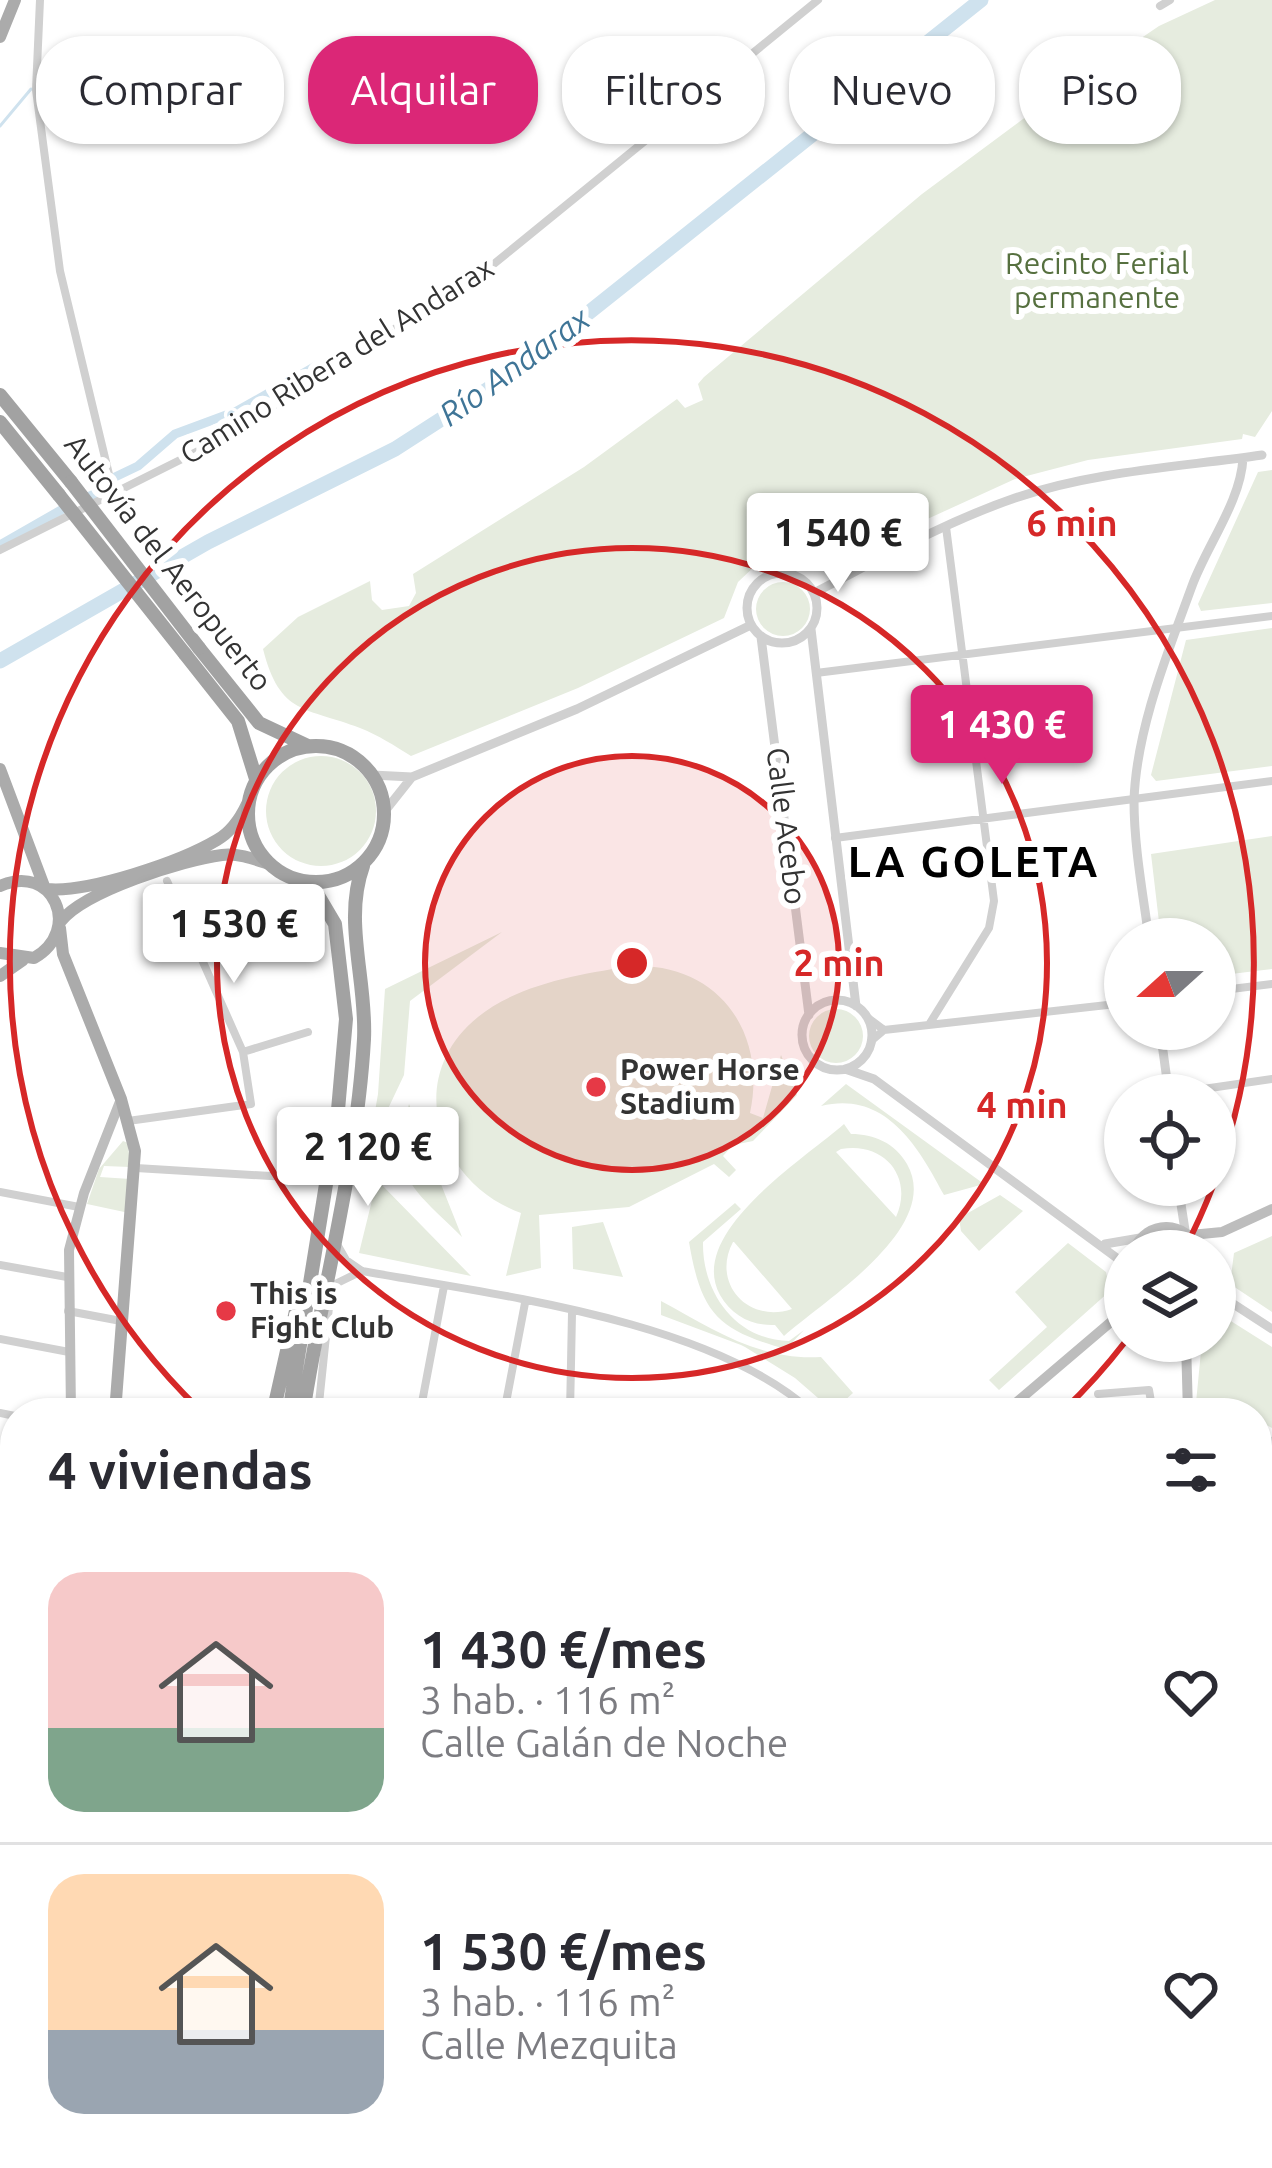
<!DOCTYPE html>
<html lang="es">
<head>
<meta charset="utf-8">
<style>
  :root { --surface:#fff; --page:#f7f7f7; --text:#2b2b33; --muted:#7c7c81; --line:#e1e1e2; --accent:#db2777 }
  body { margin:0; font-family:Ubuntu,sans-serif; background:var(--page); color:var(--text); height:100vh; display:flex; flex-direction:column; font-size:45px; white-space:nowrap }
  * { box-sizing:border-box; margin:0 }
  p { font-size:39px; color:var(--muted) }
  .icon { flex:none; width:66px; height:66px; fill:none; stroke:currentColor; stroke-width:2; stroke-linecap:round; stroke-linejoin:round }
  .map { position:relative; flex:1; overflow:hidden }
  .panel { position:absolute; left:0px; top:1398px; width:1272px; height:771px; display:flex; flex-direction:column; background:var(--surface); border-radius:48px 48px 0 0; box-shadow:0 3px 9px #0004 }
  .panel>* { flex:none }
  .guide { position:absolute; left:36px; top:36px; width:1200px; height:108px; display:flex; gap:24px }
  .needle { width:78px; rotate:249deg }
  .fabs { position:absolute; left:1104px; top:918px; display:grid; gap:24px }
  .fabs a { display:grid; place-items:center; width:132px; height:132px; border-radius:50%; background:var(--surface); box-shadow:0 3px 9px #0004; font-size:60px }
  .price { position:absolute; translate:-50% -102px; padding:0 27px; border-radius:12px; background:#fff; color:#222; font-size:39px; line-height:78px; filter:drop-shadow(0 3px 6px #0008) }
  .price::after { content:''; position:absolute; left:50%; top:72px; width:36px; height:27px; margin-left:-18px; background:inherit; clip-path:polygon(0 0,100% 0,50% 100%) }
  .price.on { background:var(--accent); color:#fff }
  ul { padding:0; list-style:none }
  li { display:flex; align-items:center; gap:36px; height:300px; padding:0 48px }
  li+li { border-top:3px solid var(--line) }
  li span { display:grid; place-items:center; flex:none; width:336px; height:240px; border-radius:36px; color:#555 }
  li>.icon { margin-inline-start:auto }
  span .icon { width:144px; height:144px; fill:#fffc; stroke-width:1 }
  li b { font-size:51px }
  h2 { display:flex; justify-content:space-between; align-items:center; height:144px; padding:0 48px; font-size:51px }
  .chip { padding:0 42px; border-radius:48px; background:var(--surface); box-shadow:0 3px 9px #0004; font-size:42px; line-height:108px }
  .chip.on { background:var(--accent); color:#fff }
  .map>svg:first-child { display:block }
</style>
</head>
<body>
<div class="map">
<svg width="1272" height="2168" viewBox="0 0 1272 2168">
  <rect width="100%" height="100%" fill="#fff"/>
  <path fill="#e6ecdf" fill-rule="evenodd" d="M1215,0h57v411l-17,26 -12,-3 -1,5 -154,21 -73,19 -195,89 -39,-11 -25,8 -18,17 -14,36 -146,70 -167,68c-16,-10 -33,-21 -51,-28 -54,-21 -80,-12 -97,-79l35,-32 72,-36 2,19 10,10 27,-4 7,-13 -3,-19 171,-107 93,-68 8,9 18,-8 -5,-16 6,-7 218,-183 109,-81 128,-87z
    M1272,470v133l-71,8 -3,-7 60,-132z
    M756 609a27 27 0 1 1 54 0a27 27 0 1 1-54 0Z
    M1272,628v138l-116,15 -5,-6 35,-135z
    M266 811a55 55 0 1 1 110 0a55 55 0 1 1-110 0Z
    M1272,836v133l-57,7v-37h-54l-10,-85z
    M502,932l-92,69 -6,74 -36,76 10,-57 7,-105z
    M634,966c86,-2 133,68 116,147l13,5 18,-63 16,40 -44,46 -20,4 -10,11 13,14 -7,7 -15,-13 -85,43 -90,8 2,53 -35,8 15,-63c-83,-30 -119,-135 -43,-196 40,-33 106,-44 156,-51z
    M809 1036a27 27 0 1 1 54 0a27 27 0 1 1-54 0Z
    M846,1084l138,100 -40,11c-26,-49 -59,-105 -123,-89z
    M409,1104l53,133c-49,-49 -74,-59 -53,-133z
    M844,1124l7,10c23,0 44,9 56,30 36,63 -81,135 -123,172l-9,-11c-23,1 -43,-9 -55,-30 -34,-62 83,-135 124,-171zM841,1149c43,-8 73,28 55,68l-60,-65zM733,1242h1l58,67c-44,15 -81,-26 -59,-67z
    M123,1141l5,2 2,24 -26,-1 -4,11 30,2 -1,34 -42,-9 12,-35z
    M377,1180l94,96 -112,-23z
    M1000,1195l23,16 -44,40 -18,-20 -2,-13z
    M735,1203l6,6 -38,33c-1,51 33,98 86,99l15,-11 -18,19c-70,-19 -85,-37 -97,-107z
    M603,1222l20,55 -50,-8 -1,-42z
    M1272,1236v76l-42,-28 4,-31z
    M1068,1243l38,29 4,19 -111,99 -10,-10 58,-53 -32,-35z
    M661,1301c52,28 98,60 160,56l32,36 -20,18 -38,-33 -50,-31 -4,-2 -80,-30z
    M1215,1311l57,36v81l-15,-8v-7l-29,-5 -33,5 7,-72h13z"/>
  <g fill="none" stroke-linecap="round" stroke-linejoin="round">
    <path stroke="#cfe2ee" stroke-width="3" d="M0,126l31,-37"/>
    <path stroke="#cfe2ee" stroke-width="9" d="M115,477l23,-11 37,-32 62,-23 79,-45
      M83,499l14,-6 5,-11
      M0,545l68,-39"/>
    <path stroke="#cfe2ee" stroke-width="15" d="M0,661l208,-119 187,-93 118,-76 468,-373"/>
    <path stroke="#d6d6d6" stroke-width="8" stroke-dasharray="8 4" stroke-linecap="butt" d="M1215,1151h2"/>
    <path stroke="#d0d0d0" stroke-width="8" d="M40,0l-4,90 24,181 53,220
      M1160,6l10,-6
      M0,550l220,-110 264,-168 334,-272
      M816,673l456,-57
      M835,838l437,-57
      M1215,991l57,-7
      M868,1018l16,12 -13,11
      M930,1023l59,-95 5,-27 -48,-374
      M884,1030l241,-27
      M243,1052l65,-20
      M1169,1094l103,-15
      M128,1121l123,-17 -8,-52 -76,-171
      M136,1168l168,10
      M0,1192l79,15
      M338,1246l8,14 16,11c134,24 350,49 451,142
      M0,1265l67,12
      M327,1288l35,-17
      M68,1311l53,10
      M0,1339l69,13
      M1098,1394l51,-4 4,23
      M0,1413l15,3
      M318,1413l11,-106
      M420,1413l24,-127
      M504,1413l21,-110
      M570,1413l2,-100
      M1257,1432l15,10
      M1257,1548l15,-1
      M0,1580h15
      M0,1633l15,-1
      M0,1653l15,20
      M0,1701l15,15
      M1257,1728l15,12
      M0,1745l15,8
      M0,1795l15,7
      M0,1910l15,-2
      M1257,2030l15,10
      M0,2048l15,-1
      M0,2103l15,-6
      M0,2147l15,2
      M178,2154l6,14
      M236,2154l6,14
      M658,2154l38,6
      M694,2154l5,14
      M865,2154l5,14
      M15,2168l2,-14
      M267,2168l1,-14
      M330,2168l20,-14
      M534,2168l41,-14"/>
    <path stroke="#d0d0d0" stroke-width="9" d="M747 608a35 35 0 1 1 70 0a35 35 0 1 1-70 0Z
      M814,593c66,-34 131,-71 201,-95 79,-27 165,-31 247,-43
      M811,629l45,377
      M761,637l48,378
      M372,775l40,2 165,-68 174,-84
      M385,811l27,-34
      M1149,939c-6,-45 -15,-93 -15,-138 2,-71 34,-149 58,-215 15,-41 49,-85 51,-128
      M802 1035a35 35 0 1 1 70 0a35 35 0 1 1-70 0Z
      M1160,1029l9,66
      M845,1069l29,10 251,185
      M1178,1185l7,45
      M1105,1244l35,-6
      M1215,1292l57,37
      M367,2154l1,14
      M435,2154l2,14
      M522,2154l5,14
      M1055,2154l6,14
      M110,2168l21,-14"/>
    <path stroke="#bdbdbd" stroke-width="10" d="M1191,1235l31,-3 50,-23
      M1133,1251c14,-33 53,-31 68,0
      M1186,1341l2,72
      M71,1413l-2,-163 15,-57 37,-94
      M1004,1413l121,-103
      M1257,1978l15,13"/>
    <path stroke="#ababab" stroke-width="12" d="M0,37l15,-37
      M0,769l44,117
      M0,886c53,-24 83,44 34,72l-34,-5
      M47,889c41,4 133,-27 170,-49 14,-8 23,-21 30,-36
      M61,921c24,-30 122,-61 161,-66 16,-2 32,4 47,9
      M60,928l3,26 58,145 14,52 -20,262
      M0,976l23,-16
      M0,1897l15,-62
      M0,1974l15,52
      M15,2053v6
      M88,2154l19,14
      M1240,2154l12,14
      M1254,2154l13,14"/>
    <path stroke="#a2a2a2" stroke-width="14" d="M0,395l71,87
      M0,422l59,73
      M199,648l60,75 49,23
      M185,654l53,67 18,58
      M248 814a68 68 0 1 1 136 0a68 68 0 1 1-136 0Z
      M273,1413l27,-120
      M289,1413l49,-303 8,-91 -11,-95 -16,-27 -24,-18
      M303,1413c19,-124 54,-249 61,-374 3,-58 -21,-118 -1,-173"/>
    <path stroke="#a2a2a2" stroke-width="14" d="M71,482l128,166
      M59,495l126,159"/>
  </g>
  <circle cx="632" cy="963" r="207" fill="#d62828" fill-opacity=".12"/>
  <g fill="none" stroke="#d62828" stroke-width="6">
    <circle cx="632" cy="963" r="207"/>
    <circle cx="632" cy="963" r="415"/>
    <path d="M1213 1186A622 622 0 0 1 1184 1250M1125 1342A622 622 0 0 1 1064 1410M200 1410A622 622 0 1 1 1216 1176"/>
  </g>
  <g fill="#e63946" stroke="#fff" stroke-width="4.5">
    <circle cx="596" cy="1087" r="12"/>
    <circle cx="226" cy="1311" r="12"/>
  </g>
  <g text-anchor="middle" stroke-width="12" stroke-linejoin="round" paint-order="stroke">
    <g font-size="30" fill="#56703f" stroke="#fff">
      <text x="1097" y="274">Recinto Ferial<tspan x="1097" dy="34">permanente</tspan></text>
    </g>
    <g font-size="30" fill="#333" stroke="#fff">
      <text transform="translate(337 361) rotate(-32)" y="10">Camino Ribera del Andarax</text>
      <text transform="translate(168 563) rotate(52)" y="10">Autovía del Aeropuerto</text>
      <text transform="translate(786 826) rotate(83)" y="10">Calle Acebo</text>
    </g>
    <g font-size="30" font-weight="bold" fill="#333" stroke="#fff" text-anchor="start">
      <text x="620" y="1080">Power Horse<tspan x="620" dy="34">Stadium</tspan></text>
      <text x="250" y="1304">This is<tspan x="250" dy="34">Fight Club</tspan></text>
    </g>
    <g font-size="33" font-style="italic" fill="#3f7597" stroke="#fff">
      <text transform="translate(514 366) rotate(-36)" y="12">Río Andarax</text>
    </g>
    <g font-size="42" font-weight="bold" letter-spacing="3" fill="#000" stroke="#fff">
      <text x="974" y="877">LA GOLETA</text>
    </g>
  </g>
  <circle cx="632" cy="963" r="18" fill="#d62828" stroke="#fff" stroke-width="6"/>
  <g font-size="36" text-anchor="middle" font-weight="bold" fill="#d62828" stroke="#fff" stroke-width="12" stroke-linejoin="round" paint-order="stroke">
    <text x="1072" y="536">6 min</text>
    <text x="839" y="976">2 min</text>
    <text x="1022" y="1118">4 min</text>
  </g>
</svg>
<div class="fabs">
<a><svg class="needle" viewBox="-14 -14 28 28"><path d="M0-13l5 13h-10z" fill="#e53935"/><path d="M0 13l5-13h-10z" fill="#7c7c81"/></svg></a>
<a><svg class="icon" aria-label="locate" viewBox="0 0 24 24"><circle cx="12" cy="12" r="6"/><path d="M12 2v4M12 18v4M2 12h4M18 12h4"/></svg></a>
<a><svg class="icon" aria-label="layers" viewBox="0 0 24 24"><path d="M12 4l9 5-9 5-9-5zM3 14l9 5 9-5"/></svg></a>
</div>
<b class="price" style="left:838px;top:595px">1 540 €</b>
<b class="price on" style="left:1002px;top:787px">1 430 €</b>
<b class="price" style="left:234px;top:986px">1 530 €</b>
<b class="price" style="left:368px;top:1209px">2 120 €</b>
<div class="guide">
<a class="chip">Comprar</a>
<a class="chip on">Alquilar</a>
<a class="chip">Filtros</a>
<a class="chip">Nuevo</a>
<a class="chip">Piso</a>
</div>
<section class="panel">
<h2>4 viviendas<svg class="icon" aria-label="filters" viewBox="0 0 24 24"><path d="M4 7h16M4 17h16"/><circle cx="9" cy="7" r="2"/><circle cx="15" cy="17" r="2"/></svg></h2>
<ul>
<li><span style="background:linear-gradient(#f6c9c9 65%,#7fa58c 0)"><svg class="icon" aria-label="home" viewBox="0 0 24 24"><path d="M3 11l9-7 9 7M6 9v11h12V9"/></svg></span><div><b>1 430 €/mes</b><p>3 hab. · 116 m²</p><p>Calle Galán de Noche</p></div><svg class="icon" aria-label="heart" viewBox="0 0 24 24"><path d="M12 20l-8-8c-3-5 5-10 8-4 3-6 11-1 8 4z"/></svg></li>
<li><span style="background:linear-gradient(#ffd9b3 65%,#9aa5b1 0)"><svg class="icon" aria-label="home" viewBox="0 0 24 24"><path d="M3 11l9-7 9 7M6 9v11h12V9"/></svg></span><div><b>1 530 €/mes</b><p>3 hab. · 116 m²</p><p>Calle Mezquita</p></div><svg class="icon" aria-label="heart" viewBox="0 0 24 24"><path d="M12 20l-8-8c-3-5 5-10 8-4 3-6 11-1 8 4z"/></svg></li>
</ul>
</section>
</div>
</body>
</html>
